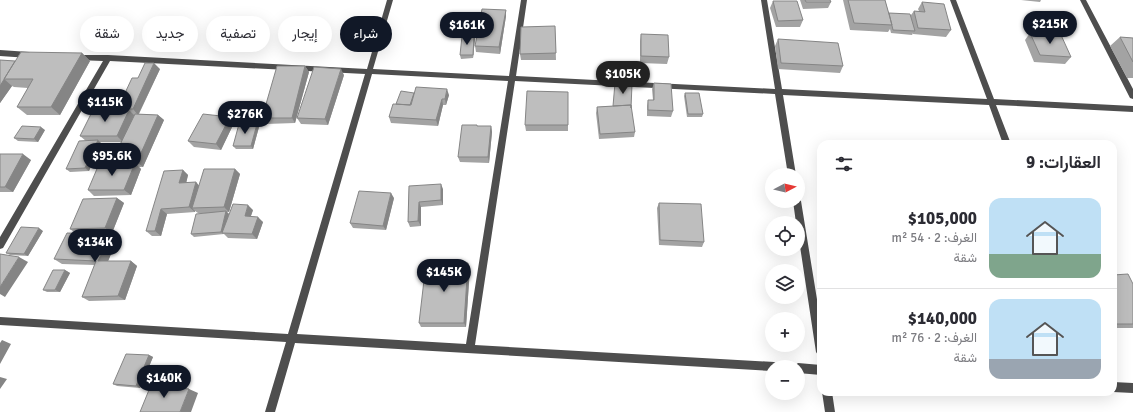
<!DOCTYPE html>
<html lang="ar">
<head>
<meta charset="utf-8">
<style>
  :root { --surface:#fff; --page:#f2f2f3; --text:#2b2b33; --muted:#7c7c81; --line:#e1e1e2; --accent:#111827 }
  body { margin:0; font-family:Signika,Vazirmatn,sans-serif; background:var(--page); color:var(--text); direction:rtl; height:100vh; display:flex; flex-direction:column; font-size:15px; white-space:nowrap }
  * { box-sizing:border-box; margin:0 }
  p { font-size:13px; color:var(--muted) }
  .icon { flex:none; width:22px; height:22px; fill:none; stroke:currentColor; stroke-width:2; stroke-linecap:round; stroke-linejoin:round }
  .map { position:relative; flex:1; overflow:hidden; direction:ltr }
  .side { position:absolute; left:817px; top:140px; width:300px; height:256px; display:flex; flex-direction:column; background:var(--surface); border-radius:12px; box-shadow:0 4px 16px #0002; direction:rtl }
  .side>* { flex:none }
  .top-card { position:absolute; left:12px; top:16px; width:380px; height:36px; direction:rtl; display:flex; gap:8px }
  .needle { width:26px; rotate:83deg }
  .tools { position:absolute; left:765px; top:168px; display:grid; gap:8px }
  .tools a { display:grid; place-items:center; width:40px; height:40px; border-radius:50%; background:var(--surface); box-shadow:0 4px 16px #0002; font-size:20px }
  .price { position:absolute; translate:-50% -34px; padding:0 9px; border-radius:14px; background:var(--accent); color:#fff; font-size:13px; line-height:26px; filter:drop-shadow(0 1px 2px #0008) }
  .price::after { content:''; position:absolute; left:50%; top:24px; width:12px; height:9px; margin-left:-6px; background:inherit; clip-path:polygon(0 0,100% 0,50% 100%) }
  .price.active { background:#222; color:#fff }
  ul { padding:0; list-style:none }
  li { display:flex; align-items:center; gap:12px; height:100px; padding:0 16px }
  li+li { border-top:1px solid var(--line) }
  li span { display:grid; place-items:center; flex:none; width:112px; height:80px; border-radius:12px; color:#555 }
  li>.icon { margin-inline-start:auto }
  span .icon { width:48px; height:48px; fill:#fffc; stroke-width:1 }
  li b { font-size:17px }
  h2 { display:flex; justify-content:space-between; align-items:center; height:48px; padding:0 16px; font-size:17px }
  .chip { padding:0 14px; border-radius:18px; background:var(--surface); box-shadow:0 4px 16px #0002; font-size:14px; line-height:36px }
  .chip.active { background:var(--accent); color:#fff }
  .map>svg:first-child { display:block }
</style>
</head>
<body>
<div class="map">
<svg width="1133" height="412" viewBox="0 0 1133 412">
  <rect width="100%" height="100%" fill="#fff"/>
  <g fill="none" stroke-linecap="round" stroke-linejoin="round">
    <path fill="#4e4e4e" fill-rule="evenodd" d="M387,0h6l-20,69 136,7 12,-76h6l-11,76 259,13 -14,-89h6l15,89 205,10 -37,-99h6l38,99 139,7v6l-137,-7 15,39h-8l-14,-39 -206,-10 13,80h-8l-13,-81 -260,-13 -40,264 299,17 3,2 2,3h-7v4l-477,-28 -20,69h-10l21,-70 -286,-17v-8l288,17 77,-260 -255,-13 -107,187 -3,1v-12l103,-176 -26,-1 -2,-1 -1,-2 1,-2h33l259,14zM372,74l136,7 -42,263 -169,-10z
      M1080,0h6l47,89v10l-3,-1z
      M0,50l29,2 3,3 -3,3 -29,-2z
      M798,198l3,3 20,123v32l-3,-1 -2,-3 -18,-119v-10h-2l-3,-22h5z
      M798,363l23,2v10l-23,-2v-6h-4l1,-2z
      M1113,382l20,1v10l-20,-1z
      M822,392h10l3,20h-10z"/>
  </g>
  <path fill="#a3a3a3" d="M800,0h30l1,2 -3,6 -25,1z
    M843,0h42l4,14v-1l22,2 3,-4h5l-1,-2 4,-7 29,28 -5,7 -33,-3v-1l-1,2 -21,-2 -1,-4 -2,3 -38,-2z
    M1021,0h20l-1,2z
    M773,1l30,19 -3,7h-24l-6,-19z
    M506,10v6l-6,38 -24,-2 -1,-6z
    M555,26l1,34h-35l-1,-6z
    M1030,33l41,24 -6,7 -31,-2 -9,-22z
    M641,34l28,23 -2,7 -27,-1v-22z
    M474,36l1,3 -2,19 -12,1 -1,-4z
    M1120,37l13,1v40h-6l-17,-32z
    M778,39l65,27 -3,7 -62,-4 -3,-23z
    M82,53l8,8 -30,54h-33l-10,-8 11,-19 -14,-1 -2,-1 -12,17v-43l15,1z
    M305,66l4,6 -14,51 -29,1 -4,-6z
    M160,69l-21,45 19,1 6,5 -21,47h-4l2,2 -10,26 -37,1 -6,-6 27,-26 -3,-3 10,-19h-23l2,1 -12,28 -19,1 -4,-3 20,-28 -6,-5 14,-26 -2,-1 33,-16 13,-15z
    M344,75l-16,50 -27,-1 -4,-6z
    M654,83l19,28 -2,6 -24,-1v-10l1,-6h5l-1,-11z
    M568,92v39h-42l-1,-6z
    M414,93l35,2 -3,10h-3l-5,21 -47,-3 -2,-6 7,-13z
    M685,93l18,21 -1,3h-15l-3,-21z
    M613,106l18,3 4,23 -1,5 -35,2 -3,-26 1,-6z
    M230,117l4,6 -13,27 -27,-3 -6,-6z
    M491,126l1,6 -3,31 -29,-1 -2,-5z
    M259,127l-6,22h-17l-3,-3z
    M45,130l-7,12 -20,-1 -4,-3z
    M0,154l31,6 -18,32h-13z
    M235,169l5,5 -11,38h-2l2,2 -1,4 25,-8 -2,6 12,6 -6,17 -29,-1 -4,-4 -30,3 -3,-3 14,-21h-7l-3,-2v1l-28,2 -6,22h-9l-6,-5 37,-61 5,5 -2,8 10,-1 3,4z
    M409,186l34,3v16l-22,2v19l-11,1 -2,-5z
    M117,198l7,5 -12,30 -32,1 37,6 -9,21h23l6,5 -12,34 -36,1 -7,-4 13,-32 -33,-1 -8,-5 23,-25 -7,-5z
    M394,198l-8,32 -33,-2 -3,-5z
    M659,203l45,39 -2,5 -43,-2 -2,-37z
    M43,231l-15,25 -18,-1 -4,-2z
    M470,267l-4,60h-45l-2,-4z
    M65,270l5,3 -10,19h-13l-4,-2z
    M1113,275l20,9v44h-20z
    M149,355l4,2 -13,31 -23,-2 -4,-2z"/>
  <path fill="#858585" d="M506,10v6l-6,38 -1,-7z
    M474,36l1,3 -2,19v-3z
    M82,53l8,8 -30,54 -9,-8z
    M154,63l6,6 -22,46 -5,-6z
    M305,66l4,6 -14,51 -3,-5z
    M341,69l3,6 -16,50 -3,-6z
    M4,79l8,7 -12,17v-17z
    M447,89l2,6 -3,10 -1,-6z
    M442,99l1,6 -5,21 -2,-6z
    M129,110l6,6 -12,26 -6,-6z
    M158,115l6,5 -21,47 -6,-5z
    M230,117l4,6 -13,27 -5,-6z
    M257,124l2,3 -6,22 -2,-3z
    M491,126l1,6 -3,31 -1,-6z
    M41,127l4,3 -7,12 -4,-3z
    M98,140l3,3 -12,28 -4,-3z
    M23,154l8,6 -18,32 -8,-5z
    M135,163l6,6 -10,26 -7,-5z
    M235,169l5,5 -11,38 -5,-5z
    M183,170l5,5 -3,13 -6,-5z
    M196,182l5,6 -9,20 3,3v1l-6,-5z
    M441,184l2,5v16l-2,-5z
    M391,193l3,5 -8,32 -3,-4z
    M117,198l7,5 -12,30 -7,-5z
    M419,202l2,5v19l-3,-5z
    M248,205l5,5 -4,11 -4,-5z
    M161,209l6,5 -6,22 -6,-5z
    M226,211l3,3 -5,19h-1l-2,-1z
    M258,217l5,5 -6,17 -5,-5z
    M39,228l4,3 -15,25 -4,-2z
    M111,235l6,5 -11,26 -8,-5z
    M19,257l9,5 -23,35 -5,-3v-7z
    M131,261l6,5 -12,34 -7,-4z
    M468,263l2,4 -4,60 -2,-4z
    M65,270l5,3 -10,19 -5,-2z
    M2,340l9,4 -11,20v-21z
    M149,355l4,2 -13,31 -4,-2z
    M0,377l7,2 -7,10z
    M189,389l9,4 -7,19h-11z"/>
  <path fill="#bebebe" stroke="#858585" d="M805,0h25l1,2h-25z
    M848,0h37l7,25 -38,-2z
    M773,1h24l6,19 -25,1z
    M922,2l22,2 7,26 -33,-2 -4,-17 11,1z
    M482,9l24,1 -7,37 -24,-1z
    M889,13l21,1 5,17 -22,-1z
    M555,26l1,27 -36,1 1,-27z
    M1030,33l31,2 10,22 -31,-2z
    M641,34l27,1 1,22 -28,-1z
    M462,36h12l-1,19h-13z
    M1120,37l13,1v24z
    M778,39l60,4 5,23 -62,-3z
    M21,52l61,1 -31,54h-34l16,-28h-29z
    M0,60l15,1 -15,25z
    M145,63h9l-21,46h-41l8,-17 25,1 7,-15h6z
    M277,66h28l-13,52h-30z
    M314,67l27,2 -16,50 -28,-1z
    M615,83l17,1 -1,24v-3l-18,1z
    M654,83l17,1 2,27 -25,-1v-10h6z
    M416,87l31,2 -2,10h-3l-6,21 -47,-3 4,-13 18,1z
    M401,91l13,2 -4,12 -14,-1z
    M527,91l41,1v33h-43z
    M685,93h14l4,21h-15z
    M631,105l4,27 -35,2 -3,-27z
    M93,110h36l-12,26h-37z
    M135,114l23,1 -21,47 -25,-1z
    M203,114l27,3 -14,27 -28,-3z
    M239,124h18l-6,22h-18z
    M462,125h15v1h14l-3,31h-30z
    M22,126l19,1 -7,12 -20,-1z
    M98,140l-13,28 -19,1 13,-28z
    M0,154h23l-18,33h-5z
    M135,163l-11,27h-36l11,-26z
    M204,169h31l-11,38 -32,1z
    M183,170l-4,13 17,-1 -7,25 -28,2 -6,22h-9l18,-60z
    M441,184v16l-22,2 -1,19 -10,1 1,-36z
    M359,191l32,2 -8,33 -33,-3z
    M117,198l-12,30 -35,1 13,-30z
    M659,203l42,1 3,38 -44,-2z
    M233,204l15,1 -3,11 13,1 -6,17 -30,-1z
    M226,211l-5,21 -30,2 5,-20z
    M21,227l18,1 -15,26 -18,-1z
    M67,233l44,2 -13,26h33l-13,35 -36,1 14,-36 -42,-2z
    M0,254l19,3 -19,30z
    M426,263h42l-4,60h-45z
    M53,270h12l-10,20h-12z
    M1128,274l5,10v40h-20v-49z
    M126,354l23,1 -13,31 -23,-2z
    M151,385l38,4 -9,23h-40z"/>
</svg>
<div class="tools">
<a><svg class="needle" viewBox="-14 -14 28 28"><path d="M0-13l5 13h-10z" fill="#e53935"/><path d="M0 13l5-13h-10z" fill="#7c7c81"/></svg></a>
<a><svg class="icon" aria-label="locate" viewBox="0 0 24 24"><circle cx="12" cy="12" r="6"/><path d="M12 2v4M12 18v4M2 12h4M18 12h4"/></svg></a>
<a><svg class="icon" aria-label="layers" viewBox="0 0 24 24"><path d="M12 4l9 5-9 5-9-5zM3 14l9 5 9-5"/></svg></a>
<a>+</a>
<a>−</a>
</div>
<b class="price" style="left:1050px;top:45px">$215K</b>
<b class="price" style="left:467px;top:46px">$161K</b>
<b class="price active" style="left:623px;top:95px">$105K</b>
<b class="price" style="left:105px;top:123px">$115K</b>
<b class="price" style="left:245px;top:135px">$276K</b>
<b class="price" style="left:112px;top:177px">$95.6K</b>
<b class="price" style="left:95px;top:263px">$134K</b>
<b class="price" style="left:444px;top:293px">$145K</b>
<b class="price" style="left:164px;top:399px">$140K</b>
<div class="top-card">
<a class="chip active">شراء</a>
<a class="chip">إيجار</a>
<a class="chip">تصفية</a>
<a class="chip">جديد</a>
<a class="chip">شقة</a>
</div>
<section class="side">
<h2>العقارات: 9<svg class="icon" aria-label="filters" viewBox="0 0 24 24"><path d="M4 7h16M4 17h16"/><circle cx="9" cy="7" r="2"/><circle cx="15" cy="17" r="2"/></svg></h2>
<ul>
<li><span style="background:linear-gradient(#bfe0f5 70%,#7fa58c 0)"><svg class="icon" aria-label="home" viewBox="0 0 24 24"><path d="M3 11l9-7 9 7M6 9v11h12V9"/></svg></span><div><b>$105,000</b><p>الغرف: 2 · 54 m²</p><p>شقة</p></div></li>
<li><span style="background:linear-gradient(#bfe0f5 75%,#9aa5b1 0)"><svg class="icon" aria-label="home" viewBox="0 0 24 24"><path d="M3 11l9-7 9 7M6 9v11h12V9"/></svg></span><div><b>$140,000</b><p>الغرف: 2 · 76 m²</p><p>شقة</p></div></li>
</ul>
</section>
</div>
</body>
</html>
